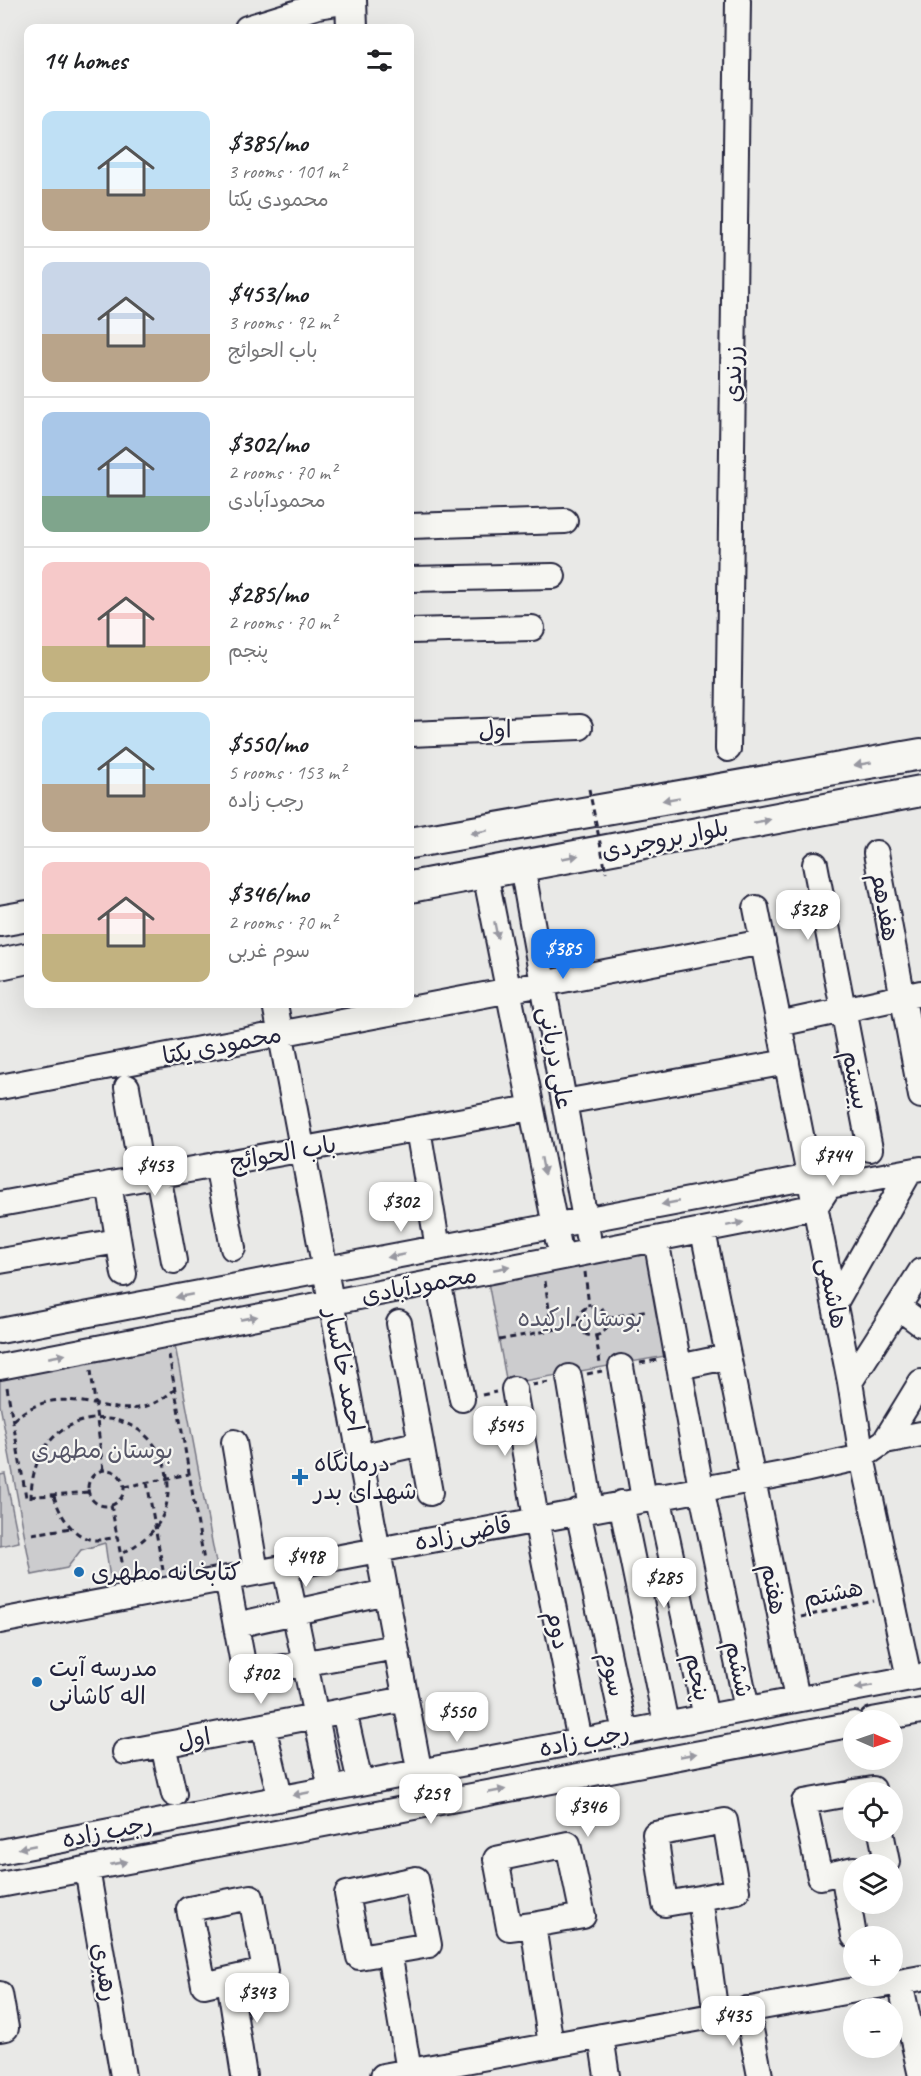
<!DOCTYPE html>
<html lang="en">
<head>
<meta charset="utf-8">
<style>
  :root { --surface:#fff; --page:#f2f2f2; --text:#202124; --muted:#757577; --line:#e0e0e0; --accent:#1a73e8 }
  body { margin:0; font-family:Caveat,"Playpen Sans Arabic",sans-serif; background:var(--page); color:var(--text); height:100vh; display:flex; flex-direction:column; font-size:22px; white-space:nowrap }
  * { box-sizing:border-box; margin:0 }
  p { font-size:20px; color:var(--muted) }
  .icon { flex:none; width:33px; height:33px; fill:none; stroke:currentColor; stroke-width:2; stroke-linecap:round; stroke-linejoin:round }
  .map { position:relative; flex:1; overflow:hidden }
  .details { position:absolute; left:24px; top:24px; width:390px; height:984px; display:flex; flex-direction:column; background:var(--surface); border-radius:12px; box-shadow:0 6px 24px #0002 }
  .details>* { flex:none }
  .needle { width:39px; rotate:92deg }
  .controls { position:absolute; left:843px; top:1710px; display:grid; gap:12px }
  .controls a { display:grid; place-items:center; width:60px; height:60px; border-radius:50%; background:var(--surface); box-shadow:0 6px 24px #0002; font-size:30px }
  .price { position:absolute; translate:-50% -51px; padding:0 14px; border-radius:12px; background:#fff; color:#222; font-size:20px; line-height:39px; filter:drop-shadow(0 2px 3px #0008) }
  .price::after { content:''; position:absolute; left:50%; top:36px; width:18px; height:14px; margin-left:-9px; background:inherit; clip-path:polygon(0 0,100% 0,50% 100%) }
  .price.current { background:var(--accent); color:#fff }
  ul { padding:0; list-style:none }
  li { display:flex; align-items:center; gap:18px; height:150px; padding:0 18px }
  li+li { border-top:2px solid var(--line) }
  li span { display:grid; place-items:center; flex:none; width:168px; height:120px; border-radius:12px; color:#555 }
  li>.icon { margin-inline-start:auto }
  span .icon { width:72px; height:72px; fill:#fffc; stroke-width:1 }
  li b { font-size:26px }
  h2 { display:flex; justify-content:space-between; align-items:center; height:72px; padding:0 18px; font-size:26px }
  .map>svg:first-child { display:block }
</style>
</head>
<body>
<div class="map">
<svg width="921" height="2076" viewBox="0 0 921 2076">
  <rect width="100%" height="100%" fill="#e9e9e7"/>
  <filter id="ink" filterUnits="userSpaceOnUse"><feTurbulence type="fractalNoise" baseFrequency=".0167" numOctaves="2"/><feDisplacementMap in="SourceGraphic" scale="12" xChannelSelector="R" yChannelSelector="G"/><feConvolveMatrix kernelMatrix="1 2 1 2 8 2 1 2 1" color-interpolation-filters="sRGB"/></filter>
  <g filter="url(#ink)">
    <path fill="#ccccce" stroke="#777784" stroke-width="1.5" d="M652,1252l19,103 -164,29 -19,-102z
      M173,1335l44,233 -106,18 -6,-43 -24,7 -14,18 -35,7 -32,-170v-34z
      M5,1474l14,68 -19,4v-71z"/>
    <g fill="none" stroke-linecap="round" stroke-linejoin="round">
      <g stroke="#22223b" stroke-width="28">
        <path id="minor" d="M247,28l71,-22 33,-5
          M410,526l155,-5
          M410,579l143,-3
          M410,631l122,-3
          M410,734l170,-7
          M728,749l10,-749
          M876,853l45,243
          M815,864l55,285
          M522,866l66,370
          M485,873l73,368
          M756,908l94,474 12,75 47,221
          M275,1004l147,781
          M779,1024l142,-31
          M0,1087l763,-145
          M127,1087l15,91
          M564,1102l223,-40
          M418,1129l20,119
          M217,1164l16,84
          M158,1175l16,86
          M109,1184l15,90
          M0,1204l531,-96
          M703,1231l94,468
          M656,1239l45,249 46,221
          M0,1261l118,-20
          M438,1281l24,118
          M835,1303l75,-132
          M898,1307l23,17
          M399,1323l31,170
          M0,1331l810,-154 19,9 92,-17
          M0,1367l758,-148 58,-13 13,-20
          M621,1367l23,132
          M679,1367l47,-10
          M569,1377l22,132
          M850,1382l71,-111
          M514,1389l22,130 44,222
          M885,1441l36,-59
          M234,1442l22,130
          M360,1457l61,-14
          M658,1496l48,221
          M621,1503l45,221
          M578,1511l47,221
          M285,1567l43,208
          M227,1578l15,80
          M0,1621l804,-151 58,-13 23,-16 36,-7
          M236,1625l150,-33
          M245,1674l151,-27
          M344,1711l13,58
          M872,1720l49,-9
          M263,1726l14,58
          M163,1745l11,49
          M125,1752l281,-53
          M854,1792l19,-3 1,3
          M854,1793l-50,9 16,75 34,-8
          M0,1852l921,-176
          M877,1864l10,-2 -6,-30
          M87,1869l36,207
          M843,1872l11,64
          M0,1885l854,-161
          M251,1897l14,74 -61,14 -15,-76z
          M700,1898l-35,6 -10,-70 70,-13 12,70 -37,7 16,117
          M533,1925l-24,3 -13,-69 72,-15 15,72 -50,9 18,120
          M389,1952l-30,5 -12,-63 69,-15 13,66 -40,7 20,119
          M229,1980l15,96
          M900,1982l21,94
          M0,1994l6,34 -6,1
          M747,2009l13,67
          M601,2036l6,40
          M383,2076l538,-98"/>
      </g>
      <g stroke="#22223b" stroke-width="34">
        <path id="major" d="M351,0l1,28
          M410,843l511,-89
          M410,887l511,-96
          M0,921l28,-5
          M0,964l28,-6"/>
      </g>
      <path stroke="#22223b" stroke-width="3" stroke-dasharray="6 4.5" stroke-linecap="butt" d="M585,1272l4,34
        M545,1281l7,49
        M578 1321a15 15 0 1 1 30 0a15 15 0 1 1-30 0Z
        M608,1318l40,-8
        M596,1336l4,28
        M499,1340l79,-15
        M169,1355l35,206
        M640,1363l18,-3
        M91,1370l12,100
        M587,1374l15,-3
        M532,1385l17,-3
        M7,1387l19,110 63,-5
        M482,1395l14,-3
        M13,1420c62,-52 105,21 162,-31
        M88 1488a18 18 0 1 1 36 0a18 18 0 1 1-36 0Z
        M147,1482l16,88
        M124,1487l65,-13
        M54,1496c5,17 17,38 35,43 8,3 21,-1 29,-2
        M31,1499c0,-110 140,-102 137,-7 -1,31 -21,48 -47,62
        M111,1505l14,72
        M32,1534l39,-6
        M801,1617l73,-16"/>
      <use href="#minor" stroke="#f6f6f2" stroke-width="24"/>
      <use href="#major" stroke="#f6f6f2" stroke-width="30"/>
      <path stroke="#22223b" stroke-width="3" stroke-dasharray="6 4.5" stroke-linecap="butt" d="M589,789l17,83"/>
    </g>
    <defs><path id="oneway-solid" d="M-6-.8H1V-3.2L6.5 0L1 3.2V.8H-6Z" transform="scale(1.5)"/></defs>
    <g fill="#9797a0">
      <use href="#oneway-solid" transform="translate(863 764) rotate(170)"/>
      <use href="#oneway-solid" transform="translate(671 799) rotate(170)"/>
      <use href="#oneway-solid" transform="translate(762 821) rotate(-11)"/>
      <use href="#oneway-solid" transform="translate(479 832) rotate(170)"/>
      <use href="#oneway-solid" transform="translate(570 857) rotate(-11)"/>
      <use href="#oneway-solid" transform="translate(496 930) rotate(79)"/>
      <use href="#oneway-solid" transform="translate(543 1166) rotate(79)"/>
      <use href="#oneway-solid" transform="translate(670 1203) rotate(169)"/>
      <use href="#oneway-solid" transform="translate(735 1224) rotate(-12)"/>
      <use href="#oneway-solid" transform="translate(396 1256) rotate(169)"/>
      <use href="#oneway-solid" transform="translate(502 1268) rotate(-11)"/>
      <use href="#oneway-solid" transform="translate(184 1296) rotate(169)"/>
      <use href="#oneway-solid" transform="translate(249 1318) rotate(-11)"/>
      <use href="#oneway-solid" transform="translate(57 1356) rotate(-11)"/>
      <use href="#oneway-solid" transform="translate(864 1687) rotate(169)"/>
      <use href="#oneway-solid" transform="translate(688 1755) rotate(-11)"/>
      <use href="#oneway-solid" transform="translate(497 1791) rotate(-11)"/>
      <use href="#oneway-solid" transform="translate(301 1794) rotate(169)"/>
      <use href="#oneway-solid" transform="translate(27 1847) rotate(169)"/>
      <use href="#oneway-solid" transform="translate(119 1863) rotate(-11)"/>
    </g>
  </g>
  <g fill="#1f6fb2" stroke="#f6f6f2" stroke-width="2">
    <path d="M297 1468h6v6h6v6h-6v6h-6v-6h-6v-6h6z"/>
    <circle cx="79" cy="1572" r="6"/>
    <circle cx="37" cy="1682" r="6"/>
  </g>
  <g text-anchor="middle" stroke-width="4.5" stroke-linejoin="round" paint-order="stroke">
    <g font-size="24" fill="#22223b" stroke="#f6f6f2">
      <text transform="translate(733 374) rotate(-89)" y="8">زرندی</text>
      <text transform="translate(495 730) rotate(-2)" y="8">اول</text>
      <text transform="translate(665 839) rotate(-11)" y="8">بلوار بروجردی</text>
      <text transform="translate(885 907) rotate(80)" y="8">هفدهم</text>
      <text transform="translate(222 1045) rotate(-11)" y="8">محمودی یکتا</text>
      <text transform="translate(556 1058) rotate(80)" y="8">علی دریانی</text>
      <text transform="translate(856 1080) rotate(79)" y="8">بیستم</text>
      <text transform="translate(283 1153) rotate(-10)" y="8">باب الحوائج</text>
      <text transform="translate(419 1285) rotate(-11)" y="8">محمودآبادی</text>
      <text transform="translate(833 1293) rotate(79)" y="8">هاشمی</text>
      <text transform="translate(344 1370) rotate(79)" y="8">احمد خاکسار</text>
      <text transform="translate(463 1533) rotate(-11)" y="8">قاضی زاده</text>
      <text transform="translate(774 1589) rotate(79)" y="8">هفتم</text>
      <text transform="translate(833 1593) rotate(-12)" y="8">هشتم</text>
      <text transform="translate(558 1630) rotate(79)" y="8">دوم</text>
      <text transform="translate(739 1669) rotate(78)" y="8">ششم</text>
      <text transform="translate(613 1674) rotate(78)" y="8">سوم</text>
      <text transform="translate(698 1677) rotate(78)" y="8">پنجم</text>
      <text transform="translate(194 1739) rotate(-11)" y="8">اول</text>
      <text transform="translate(584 1740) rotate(-11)" y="8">رجب زاده</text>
      <text transform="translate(107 1831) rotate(-11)" y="8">رجب زاده</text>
      <text transform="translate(105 1972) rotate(80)" y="8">رهبری</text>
    </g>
    <g font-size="24" fill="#555567" stroke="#f6f6f2">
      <text x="580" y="1326">بوستان ارکیده</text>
      <text x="102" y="1458">بوستان مطهری</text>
    </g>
    <g font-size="24" fill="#22223b" stroke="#f6f6f2" text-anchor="start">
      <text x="314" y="1471">درمانگاه<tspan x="314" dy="28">شهدای بدر</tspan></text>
      <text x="91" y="1580">کتابخانه مطهری</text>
      <text x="49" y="1676">مدرسه آیت<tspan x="49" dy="28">اله کاشانی</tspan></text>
    </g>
  </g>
</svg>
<div class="controls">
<a><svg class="needle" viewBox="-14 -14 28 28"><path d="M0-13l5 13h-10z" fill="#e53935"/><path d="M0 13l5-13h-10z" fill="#757577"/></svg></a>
<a><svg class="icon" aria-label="locate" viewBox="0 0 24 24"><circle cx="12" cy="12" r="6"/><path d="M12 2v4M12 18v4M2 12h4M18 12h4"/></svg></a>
<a><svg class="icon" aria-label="layers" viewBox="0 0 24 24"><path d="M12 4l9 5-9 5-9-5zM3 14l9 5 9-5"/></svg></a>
<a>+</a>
<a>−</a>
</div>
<b class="price" style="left:808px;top:941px">$328</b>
<b class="price current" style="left:563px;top:980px">$385</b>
<b class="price" style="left:833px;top:1187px">$744</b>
<b class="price" style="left:155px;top:1197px">$453</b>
<b class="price" style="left:401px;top:1233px">$302</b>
<b class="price" style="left:505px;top:1457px">$545</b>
<b class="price" style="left:306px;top:1588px">$498</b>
<b class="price" style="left:664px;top:1609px">$285</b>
<b class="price" style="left:261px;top:1705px">$702</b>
<b class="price" style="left:457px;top:1743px">$550</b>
<b class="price" style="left:431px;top:1825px">$259</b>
<b class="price" style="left:588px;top:1838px">$346</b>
<b class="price" style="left:257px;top:2024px">$343</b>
<b class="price" style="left:733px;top:2047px">$435</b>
<section class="details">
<h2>14 homes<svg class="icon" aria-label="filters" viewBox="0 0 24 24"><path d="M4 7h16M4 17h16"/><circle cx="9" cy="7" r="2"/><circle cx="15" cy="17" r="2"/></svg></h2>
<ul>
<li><span style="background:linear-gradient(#bfe0f5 65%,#b9a48a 0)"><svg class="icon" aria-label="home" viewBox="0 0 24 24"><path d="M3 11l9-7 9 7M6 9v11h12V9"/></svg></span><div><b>$385/mo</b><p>3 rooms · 101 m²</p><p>محمودی یکتا</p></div></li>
<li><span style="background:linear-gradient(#c9d6e8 60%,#b9a48a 0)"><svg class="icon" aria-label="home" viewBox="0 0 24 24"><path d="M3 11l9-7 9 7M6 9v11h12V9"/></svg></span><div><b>$453/mo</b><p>3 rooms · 92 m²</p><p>باب الحوائج</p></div></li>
<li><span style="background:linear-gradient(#a9c7e8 70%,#7fa58c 0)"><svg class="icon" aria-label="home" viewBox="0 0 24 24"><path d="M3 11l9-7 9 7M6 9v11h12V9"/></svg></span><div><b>$302/mo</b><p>2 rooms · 70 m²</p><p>محمودآبادی</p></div></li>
<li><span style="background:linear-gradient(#f6c9c9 70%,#c2b280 0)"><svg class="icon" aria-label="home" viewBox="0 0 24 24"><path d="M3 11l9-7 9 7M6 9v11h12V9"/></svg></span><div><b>$285/mo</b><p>2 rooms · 70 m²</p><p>پنجم</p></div></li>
<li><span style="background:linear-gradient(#bfe0f5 60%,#b9a48a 0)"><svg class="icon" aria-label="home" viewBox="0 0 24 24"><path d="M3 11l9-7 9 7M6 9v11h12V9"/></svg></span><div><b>$550/mo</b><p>5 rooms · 153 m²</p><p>رجب زاده</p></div></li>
<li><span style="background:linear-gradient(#f6c9c9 60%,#c2b280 0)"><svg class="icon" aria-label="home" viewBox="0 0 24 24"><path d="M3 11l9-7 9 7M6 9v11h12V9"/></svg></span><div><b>$346/mo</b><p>2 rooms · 70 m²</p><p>سوم غربی</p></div></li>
</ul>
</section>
</div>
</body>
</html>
